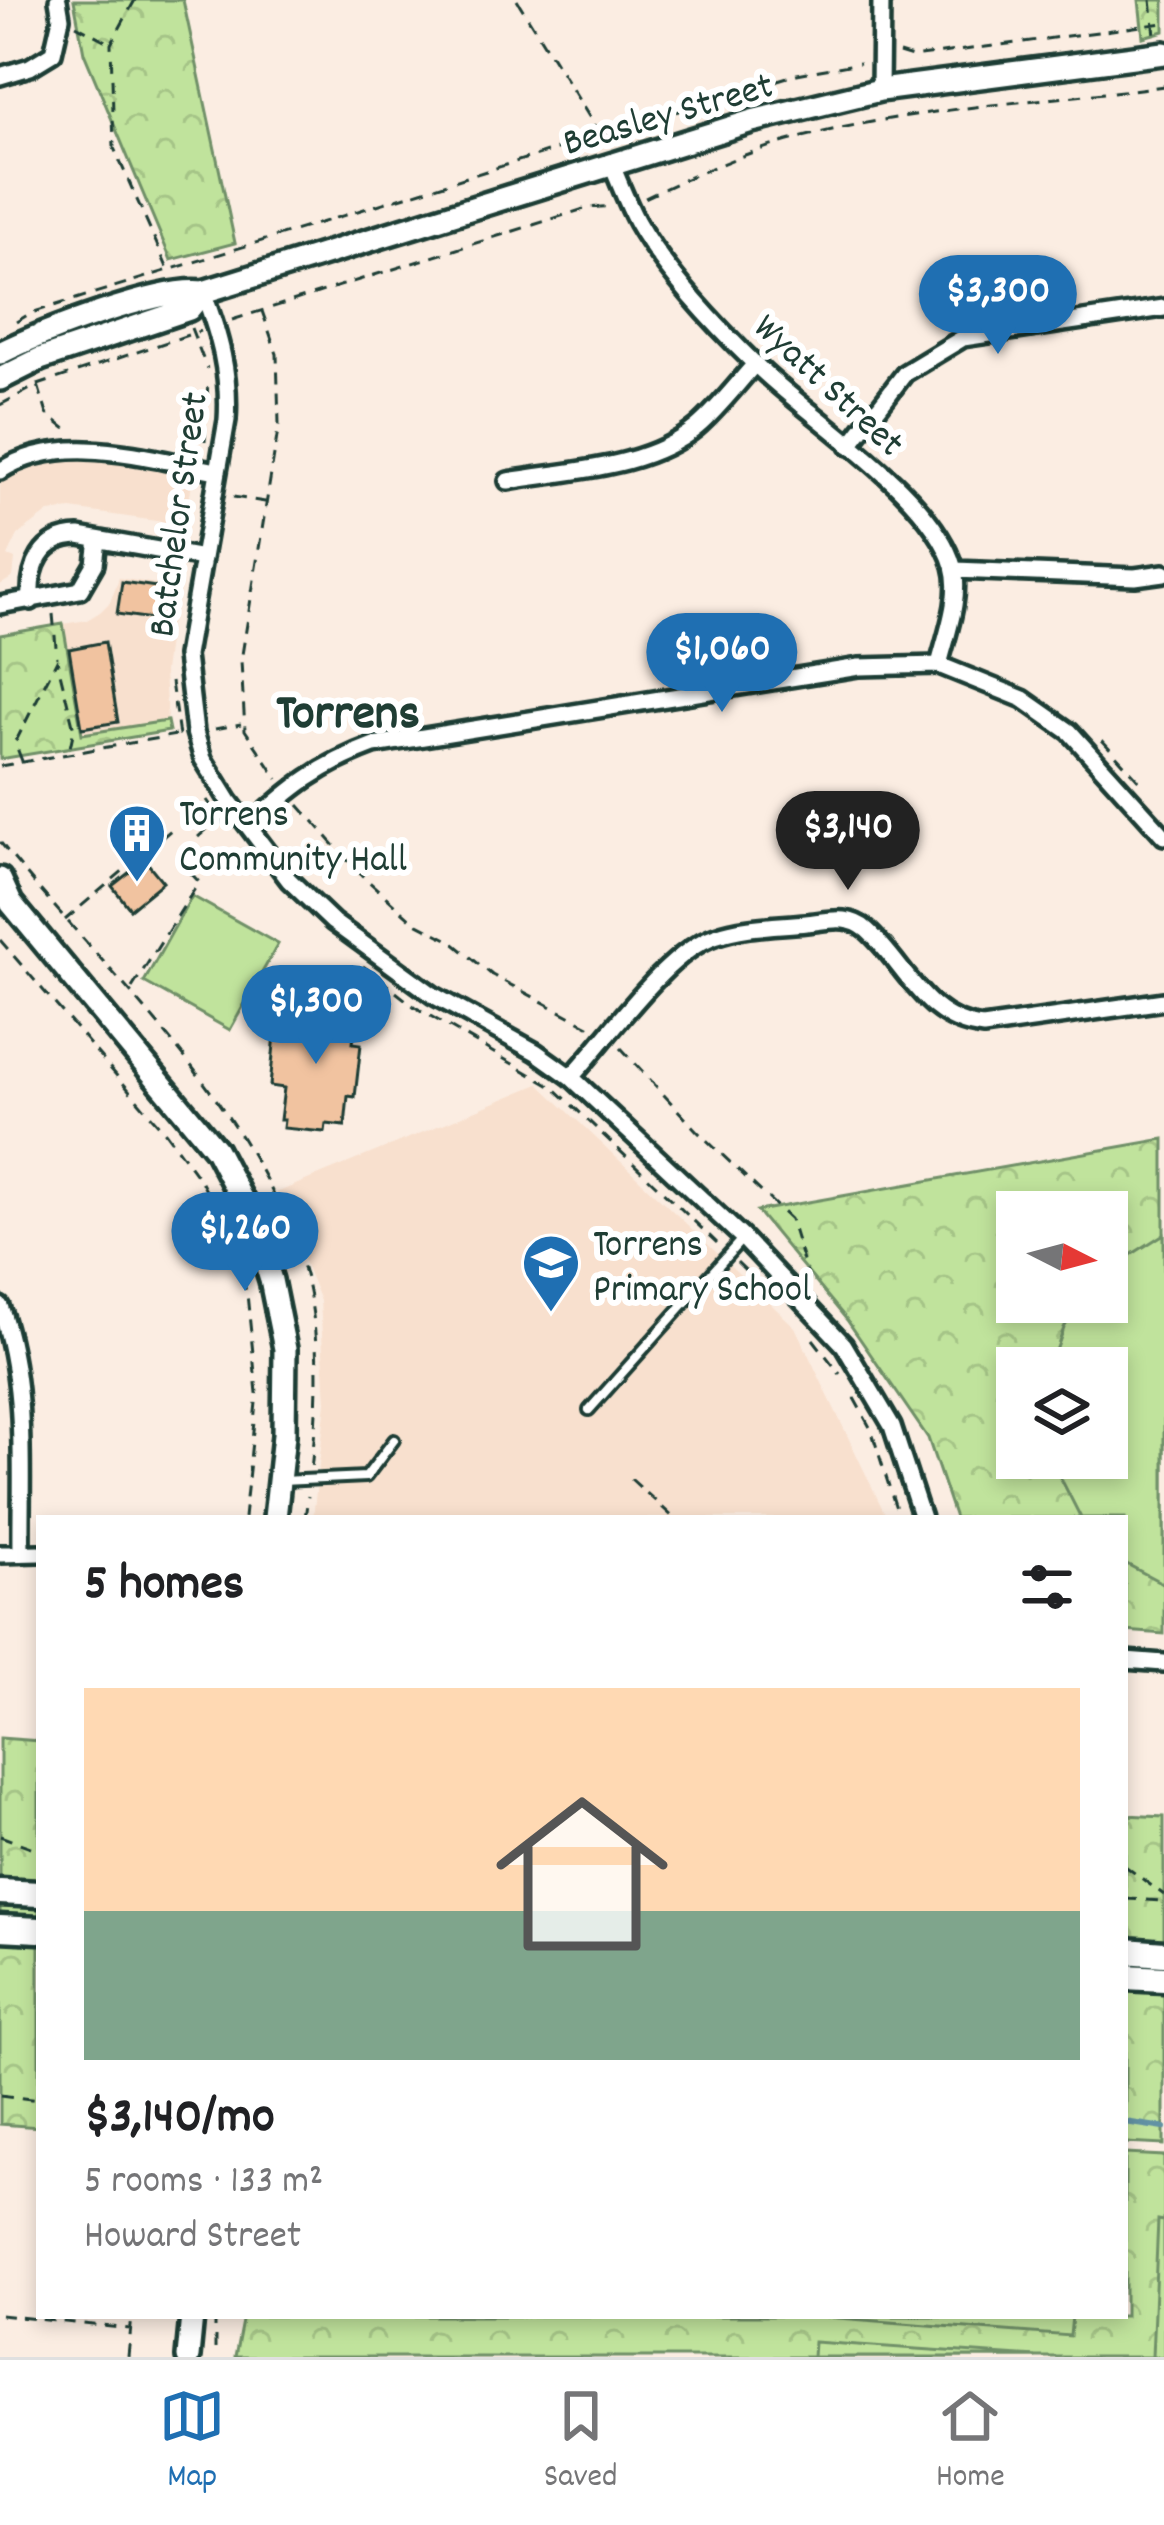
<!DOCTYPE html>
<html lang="en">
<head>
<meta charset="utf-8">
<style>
  :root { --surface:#fff; --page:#f6f6f6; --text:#202124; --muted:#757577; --line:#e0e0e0; --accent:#1f6fb2 }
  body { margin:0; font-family:Dekko,sans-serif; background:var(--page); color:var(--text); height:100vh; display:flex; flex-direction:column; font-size:45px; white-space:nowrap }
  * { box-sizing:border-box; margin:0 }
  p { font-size:39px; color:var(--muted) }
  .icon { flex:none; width:66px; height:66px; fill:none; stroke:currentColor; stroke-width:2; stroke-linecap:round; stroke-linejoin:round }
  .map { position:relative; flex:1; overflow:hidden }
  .drawer { position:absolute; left:36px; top:1515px; width:1092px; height:804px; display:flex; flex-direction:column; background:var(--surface); border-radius:0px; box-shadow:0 6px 18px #0003 }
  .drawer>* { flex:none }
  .needle { width:78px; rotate:96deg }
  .controls { position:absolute; left:996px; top:1191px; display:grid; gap:24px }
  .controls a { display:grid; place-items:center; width:132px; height:132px; border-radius:0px; background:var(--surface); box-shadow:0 6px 18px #0003; font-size:60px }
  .price { position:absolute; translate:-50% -102px; padding:0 27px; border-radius:42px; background:var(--accent); color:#fff; font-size:39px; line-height:78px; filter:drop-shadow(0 3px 6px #0008) }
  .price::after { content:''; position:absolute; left:50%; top:72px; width:36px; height:27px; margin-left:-18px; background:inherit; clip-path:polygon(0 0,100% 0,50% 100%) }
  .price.active { background:#222; color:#fff }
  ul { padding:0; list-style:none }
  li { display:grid; align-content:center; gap:24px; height:636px; padding:0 48px }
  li+li { border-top:3px solid var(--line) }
  li span { display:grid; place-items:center; height:372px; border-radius:0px; color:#555 }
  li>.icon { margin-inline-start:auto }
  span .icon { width:216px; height:216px; fill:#fffc; stroke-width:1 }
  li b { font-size:51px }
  h2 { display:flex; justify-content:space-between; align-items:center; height:144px; padding:0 48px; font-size:51px }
  .tab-bar { display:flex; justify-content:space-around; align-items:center; height:168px; border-top:3px solid var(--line); background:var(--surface); font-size:33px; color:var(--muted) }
  .tab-bar a { display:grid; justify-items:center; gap:6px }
  .tab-bar .active { color:var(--accent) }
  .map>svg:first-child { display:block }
</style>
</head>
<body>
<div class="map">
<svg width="1164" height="2357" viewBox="0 0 1164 2357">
  <defs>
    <pattern id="forest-crowns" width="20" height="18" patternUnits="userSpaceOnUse" patternTransform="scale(3)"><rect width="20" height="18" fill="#c0e39c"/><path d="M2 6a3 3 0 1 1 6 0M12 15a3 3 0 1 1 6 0" fill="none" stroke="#a5c487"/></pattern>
  </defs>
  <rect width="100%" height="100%" fill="#fbede2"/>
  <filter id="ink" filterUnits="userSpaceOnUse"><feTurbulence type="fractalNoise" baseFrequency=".00833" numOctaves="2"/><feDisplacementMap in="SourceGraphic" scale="24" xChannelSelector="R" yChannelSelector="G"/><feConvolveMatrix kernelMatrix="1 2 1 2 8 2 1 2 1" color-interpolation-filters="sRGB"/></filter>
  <g filter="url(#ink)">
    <path fill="#f8e0ce" d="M69,453l125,18 -9,54 -114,-16 -22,3 -31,23 -10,21 7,3 -2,18 -13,8v-109l13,-8z
      M119,578l56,9 -11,85 3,49 -85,14 -19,-111 24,-4 13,-8 10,-10z
      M539,1084l256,243 92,191h-574l13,-116 -6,-101 -44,-108z"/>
    <path fill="url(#forest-crowns)" stroke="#709068" stroke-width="3" fill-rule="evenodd" d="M74,0h109l52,243 -64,17 -87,-207z
      M1139,0h25v31l-21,6z
      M63,624l19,110 85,-13 2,10 -169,28v-124z
      M1164,1139v495l-39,-3v-113h-170l-27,-80 -81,-118 -90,-109zM1017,1212h90v90h-90zM1017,1368h90v90h-90z
      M0,1738l39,3v386l-39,-3z
      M1125,1815l39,2v328l-39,-2z
      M1125,2154l39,2v201h-929l8,-41h882z"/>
    <path fill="#c0e39c" stroke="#709068" stroke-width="3" d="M192,896l86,48 -48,86 -86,-48z
      M1164,1234v350l-39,-21v-45h-44l-27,-53 -2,-7h55v-90h-57l14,-40 15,-26h28v-32z
      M1158,2220l6,1v136h-12z
      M813,2316h259l-2,20z
      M814,2342l222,15h-223z"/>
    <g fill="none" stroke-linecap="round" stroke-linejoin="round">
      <path stroke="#6292a4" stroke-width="6" d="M1125,2122l39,6"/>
    </g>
    <path fill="#f1c3a0" stroke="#1f3d34" stroke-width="3" d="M122,582l48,7 -4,32 -49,-7z
      M105,642l13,80 -36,6 -13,-79z
      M145,860l18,22 -33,27 -18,-23z
      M292,1004l65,7 -4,32 8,1 -6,53 -7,-1 -3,30 -19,-2 -1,8 -42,-4 1,-8h-4l4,-32 -14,-2 5,-52 14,1z"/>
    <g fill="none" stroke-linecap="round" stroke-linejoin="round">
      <g stroke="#1f3d34" stroke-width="16">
        <path id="lane" d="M589,1410l153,-171
          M281,1481l85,-4 28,-37"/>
      </g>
      <g stroke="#1f3d34" stroke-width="24">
        <path id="street" d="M0,76l30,-9 23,-14 8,-35 -3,-18
          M880,90l1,-90
          M611,163c8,19 16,40 26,59 29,51 76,101 118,142 54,54 177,129 198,202 9,30 -7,70 -14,99
          M203,292c17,45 27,81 24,128l-41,236 9,76 8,27 26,42 60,79 44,42 100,73 103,57 35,25 172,161 101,107 48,81 30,92
          M849,446l56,-73 58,-35 201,-30
          M0,471c64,-41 148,-12 218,0
          M508,481c63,-11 138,-12 189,-54 21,-18 39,-42 58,-63
          M955,570l180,7 29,-4
          M31,601c-2,-34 10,-64 48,-65l124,22
          M0,605l80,-15 15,-26 3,-24
          M250,826c42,-39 70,-61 124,-81l485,-78 80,-2 84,34 47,33 94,104
          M571,1077c38,-40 94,-124 144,-141 28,-10 61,-10 91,-13 22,-2 43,-9 61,7 40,36 57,91 116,97l181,-26
          M0,1306c28,81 20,163 21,247
          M0,1554l39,-1
          M1125,1660l39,3"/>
      </g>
      <g stroke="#1f3d34" stroke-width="30">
        <path id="secondary" d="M0,353c40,-20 162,-67 203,-61l549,-171 128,-31 284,-37
          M0,379l40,-20 149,-50 14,-17
          M0,879l11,24 205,247 35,67 20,63 14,69 -1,86 -9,83
          M188,2357l4,-41"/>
      </g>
      <g stroke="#1f3d34" stroke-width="33">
        <path id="primary" d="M0,1892l39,2
          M0,1928l39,2
          M1125,1951l39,3
          M1125,1977l39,2"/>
      </g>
      <path stroke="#1f3d34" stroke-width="3" stroke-dasharray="12 9" stroke-linecap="butt" d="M135,0l-24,44 3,104 56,126
        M517,0l89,144
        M1151,0l4,35
        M76,25l34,18
        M899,53l13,4 252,-34
        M645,198c49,-24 101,-46 154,-60 113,-30 248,-37 365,-52
        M262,311l15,43 2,70 -38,237 4,69 33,49
        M232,320l355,-112 26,-2
        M16,322l15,-9 766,-239 63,-11
        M191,328l16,41
        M38,385l9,29 25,20
        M0,405l38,-20 162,-54
        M205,441l3,-62
        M233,497l32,5
        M53,614l4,44
        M171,682l9,61
        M215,729l26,-5
        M1102,740l42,46
        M22,761l-7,-18 42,-83 17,69 -5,23
        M0,766l176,-31
        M207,800l22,31
        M299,805l57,65 58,52 37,19 41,34 102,54
        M0,842c106,132 244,251 300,416 22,67 19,142 11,211
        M65,920l106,-90
        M0,940l165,192 36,49 28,54 18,59 10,99 -13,125
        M363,966l52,41 139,81 163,155
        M132,988l67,-106 -23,-25 39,-35
        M621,1048l76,83 93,88 20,65
        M737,1262l45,44
        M813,1339l27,35
        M854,1398l17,31 28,89
        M631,1479l43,39
        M305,1518l3,-22
        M0,1836l39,14
        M1125,1866l39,29
        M1125,1899l39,2
        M0,2095l39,5
        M0,2315l131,14
        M215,2316v41
        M128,2357l4,-41"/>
      <use href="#lane" stroke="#fff" stroke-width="8"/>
      <use href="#street" stroke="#fff" stroke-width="15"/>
      <use href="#secondary" stroke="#fff" stroke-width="21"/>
      <use href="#primary" stroke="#fff" stroke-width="24"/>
    </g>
  </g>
  <defs>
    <g id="building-pin" transform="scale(3)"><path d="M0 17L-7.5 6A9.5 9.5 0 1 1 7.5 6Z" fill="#1f6fb2" stroke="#fff"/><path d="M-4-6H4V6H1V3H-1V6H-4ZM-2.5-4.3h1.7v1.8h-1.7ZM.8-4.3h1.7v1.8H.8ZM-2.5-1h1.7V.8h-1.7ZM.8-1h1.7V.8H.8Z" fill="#fff"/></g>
    <g id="school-pin" transform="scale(3)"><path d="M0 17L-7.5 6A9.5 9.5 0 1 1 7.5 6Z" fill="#1f6fb2" stroke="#fff"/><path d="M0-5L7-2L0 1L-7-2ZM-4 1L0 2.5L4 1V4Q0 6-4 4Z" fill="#fff"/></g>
  </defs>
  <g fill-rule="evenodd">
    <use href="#building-pin" x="137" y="833"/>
    <use href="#school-pin" x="551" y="1263"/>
  </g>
  <g text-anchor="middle" stroke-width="12" stroke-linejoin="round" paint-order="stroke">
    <g font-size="39" fill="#1f3d34" stroke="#fff">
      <text transform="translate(667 111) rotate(-16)" y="14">Beasley Street</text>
      <text transform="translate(831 383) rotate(43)" y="14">Wyatt Street</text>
      <text transform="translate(175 514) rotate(-82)" y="14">Batchelor Street</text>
    </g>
    <g font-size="39" fill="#1f3d34" stroke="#fff" text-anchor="start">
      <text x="179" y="825">Torrens<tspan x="179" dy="45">Community Hall</tspan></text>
      <text x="593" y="1255">Torrens<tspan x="593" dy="45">Primary School</tspan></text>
    </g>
    <g font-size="51" font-weight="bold" fill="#1f3d34" stroke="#fff">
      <text x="348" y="727">Torrens</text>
    </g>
  </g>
</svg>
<div class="controls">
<a><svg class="needle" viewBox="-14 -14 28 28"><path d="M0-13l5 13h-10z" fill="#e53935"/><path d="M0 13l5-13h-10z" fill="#757577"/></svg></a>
<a><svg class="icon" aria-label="layers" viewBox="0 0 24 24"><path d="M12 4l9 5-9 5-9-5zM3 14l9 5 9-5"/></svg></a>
</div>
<b class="price" style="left:998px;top:357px">$3,300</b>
<b class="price" style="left:722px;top:715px">$1,060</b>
<b class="price active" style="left:848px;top:893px">$3,140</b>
<b class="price" style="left:316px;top:1067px">$1,300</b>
<b class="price" style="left:245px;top:1294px">$1,260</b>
<section class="drawer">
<h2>5 homes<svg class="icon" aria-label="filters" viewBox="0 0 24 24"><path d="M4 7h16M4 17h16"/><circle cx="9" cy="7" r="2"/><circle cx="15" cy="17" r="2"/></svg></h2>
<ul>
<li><span style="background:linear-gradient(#ffd9b3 60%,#7fa58c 0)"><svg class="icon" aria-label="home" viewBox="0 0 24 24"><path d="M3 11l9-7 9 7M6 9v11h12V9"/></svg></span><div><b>$3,140/mo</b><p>5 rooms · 133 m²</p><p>Howard Street</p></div></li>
</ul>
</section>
</div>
<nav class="tab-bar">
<a class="active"><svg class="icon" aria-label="map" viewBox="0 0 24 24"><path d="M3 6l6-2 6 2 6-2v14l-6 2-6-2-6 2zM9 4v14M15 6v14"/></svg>Map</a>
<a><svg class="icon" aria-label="saved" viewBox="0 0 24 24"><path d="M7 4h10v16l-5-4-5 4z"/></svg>Saved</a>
<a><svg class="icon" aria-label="home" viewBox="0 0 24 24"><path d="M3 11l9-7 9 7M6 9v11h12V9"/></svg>Home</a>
</nav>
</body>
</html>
